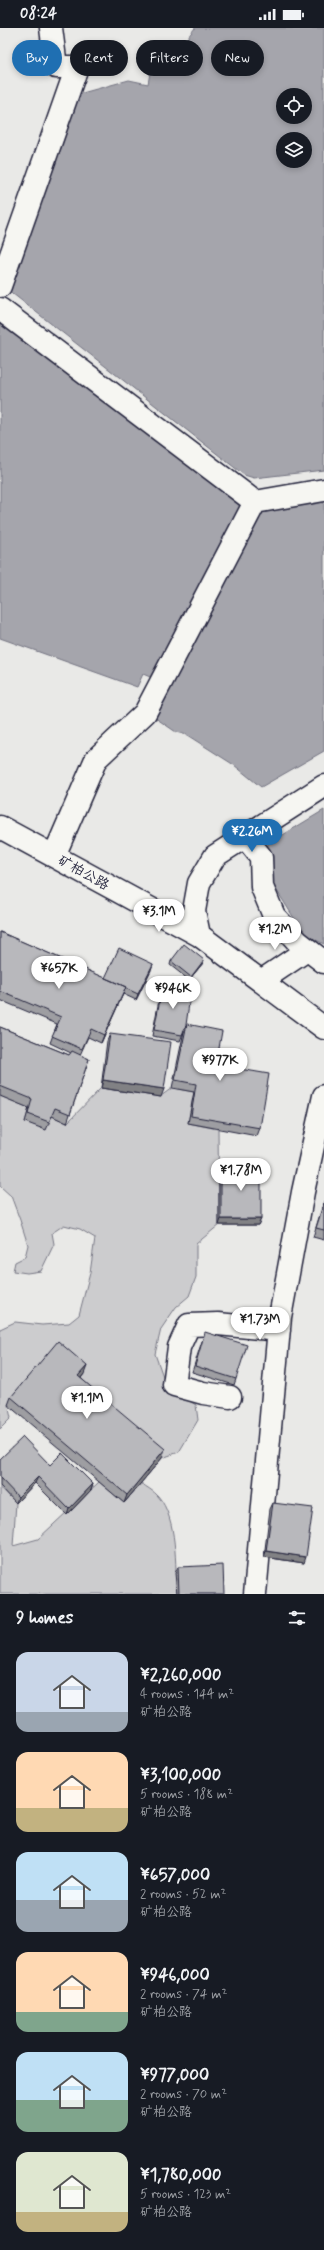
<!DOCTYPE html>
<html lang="en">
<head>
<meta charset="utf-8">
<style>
  :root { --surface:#171b24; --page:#242831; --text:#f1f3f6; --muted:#9ea1a6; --accent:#1f6fb2 }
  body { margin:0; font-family:Mynerve,"LXGW WenKai TC",sans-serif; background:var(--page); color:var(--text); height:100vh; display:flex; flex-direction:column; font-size:15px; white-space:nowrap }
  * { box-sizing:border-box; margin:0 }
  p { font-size:13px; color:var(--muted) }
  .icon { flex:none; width:22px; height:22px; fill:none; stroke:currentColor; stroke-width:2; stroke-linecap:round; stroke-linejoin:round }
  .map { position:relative; height:1566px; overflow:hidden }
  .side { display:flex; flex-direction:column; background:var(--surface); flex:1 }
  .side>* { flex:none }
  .hud { position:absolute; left:12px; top:12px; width:300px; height:36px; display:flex; gap:8px }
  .fabs { position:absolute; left:276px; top:60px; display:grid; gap:8px }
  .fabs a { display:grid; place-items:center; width:36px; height:36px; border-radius:50%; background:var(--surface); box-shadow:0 2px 6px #0003; font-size:20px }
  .price { position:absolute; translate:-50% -34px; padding:0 9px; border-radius:14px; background:#fff; color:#222; font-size:13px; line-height:26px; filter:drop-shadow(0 1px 2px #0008) }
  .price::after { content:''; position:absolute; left:50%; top:24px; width:12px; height:9px; margin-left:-6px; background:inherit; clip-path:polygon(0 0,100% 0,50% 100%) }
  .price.selected { background:var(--accent); color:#fff }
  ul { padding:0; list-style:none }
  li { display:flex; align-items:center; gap:12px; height:100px; padding:0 16px }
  li span { display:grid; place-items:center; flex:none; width:112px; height:80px; border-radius:12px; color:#555 }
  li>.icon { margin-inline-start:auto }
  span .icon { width:48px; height:48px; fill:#fffc; stroke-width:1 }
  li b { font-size:17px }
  h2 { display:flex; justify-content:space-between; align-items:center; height:48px; padding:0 16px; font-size:17px }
  .pill { padding:0 14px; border-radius:18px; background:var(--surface); box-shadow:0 2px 6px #0003; font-size:14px; line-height:36px }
  .pill.selected { background:var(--accent); color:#fff }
  .status { display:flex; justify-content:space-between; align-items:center; height:28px; padding:0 20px; background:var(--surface); direction:ltr }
  .status svg { height:11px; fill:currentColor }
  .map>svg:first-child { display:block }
</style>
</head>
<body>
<div class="status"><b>08:24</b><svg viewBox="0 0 49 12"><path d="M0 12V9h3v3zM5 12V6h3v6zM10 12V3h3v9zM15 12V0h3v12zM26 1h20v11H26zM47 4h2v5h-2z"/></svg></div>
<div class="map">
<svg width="324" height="1566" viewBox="0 0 324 1566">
  <rect width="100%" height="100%" fill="#e9e9e7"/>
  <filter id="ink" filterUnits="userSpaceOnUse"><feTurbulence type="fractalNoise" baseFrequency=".025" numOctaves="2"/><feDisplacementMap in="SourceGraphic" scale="8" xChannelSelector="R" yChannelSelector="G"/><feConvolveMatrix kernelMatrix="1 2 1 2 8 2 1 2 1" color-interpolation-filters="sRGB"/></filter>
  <g filter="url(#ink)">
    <path fill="#ccccce" stroke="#777784" d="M101,1060l60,8 11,-8 22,4 -6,31 30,6 1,96 -23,19v33l-7,19 -13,11 -15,22 -6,25 10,28 6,8 25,15 2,15 -19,32 -17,6 -87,-73 9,-11 -76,31 3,13 -11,11v-100l15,-7 27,3 27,-2 10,-8 11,-42 5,-35 -15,-9 -16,-4 -12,8 2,11 -13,27 -14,2 -14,-2 2,-9 10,-5 3,-12 -8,-25 -9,-24 -11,-10v-90l29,12 -4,14 27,-6 15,7z
      M99,1454l25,21 17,-20c5,4 13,8 17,13 20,23 17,70 19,98h-177v-108l16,17 -3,43 25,-7z"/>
    <path fill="#a5a5ac" stroke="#71717f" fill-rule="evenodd" d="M195,0h129v442l-70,8 -10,-3 -236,-185 67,-195 54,-15 19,4 4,-22 17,-21 11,6zM283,67h22v22h-22zM283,111h22v22h-22z
      M0,289l241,190 -86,172 -12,-5 -6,13 -137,-49z
      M324,474v249l-63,36 -27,-22 -47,-30 -11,-3 -22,-15 105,-205z
      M324,782v134l-20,-10 -40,-64 4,-26z"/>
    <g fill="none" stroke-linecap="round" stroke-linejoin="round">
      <g stroke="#22223b" stroke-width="25">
        <path id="minor" d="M0,258l77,-219h-21l-5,-39
          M0,281l255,193
          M0,799l199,108 125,93
          M245,809l16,20 1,30 12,29 24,26 26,20
          M54,828l42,-97 49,-46 110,-211 69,-12
          M199,907l-5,-24 5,-28 16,-27 109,-70
          M261,953l46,-31
          M230,1369l-27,-4 -29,-8 5,-38 10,-22 29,-1 61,6
          M255,1566l25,-277 23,-125 21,-96"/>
      </g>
      <use href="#minor" stroke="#f6f6f2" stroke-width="22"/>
    </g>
    <path fill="#9e9ea2" stroke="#22223b" d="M0,904l105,46 46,-8 -15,30 -13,-6 -22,49 -13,-6 -8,18 9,4 -22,64 -15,-7 -6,14 -21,-8 4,-14 -29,-12v-69l69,28 2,-2 -21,-10 7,-19 -57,-24z
      M171,933l32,2 -14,17 -19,-15z
      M163,956l23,41 30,40 44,63 -3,8 -69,-13 6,-31 -22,-4 12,-57 -4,10 -28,-5 9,-46z
      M110,1006l51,63 -60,-9 6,-47z
      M221,1137l40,54 -3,6h-39v-54z
      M324,1173v39l-11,-3z
      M203,1310l33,41 -2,6 -42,-13z
      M84,1346l-3,4 81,80 -38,45 -116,-98 3,-8z
      M0,1431l50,6 43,19 -2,6 -24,25 -32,-32 -19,20 -16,-17z
      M273,1475l31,60 -40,-6 6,-48z
      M178,1539l46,27h-47l-2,-21z"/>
    <path fill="#818184" stroke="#22223b" d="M204,932l-1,3 -14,17 2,-3z
      M153,936l-2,6 -15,30 2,-6z
      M126,959l-3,7 -22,49 3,-8z
      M103,1052l61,9 -3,8 -60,-9z
      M221,1191h40l-3,6h-39z
      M87,1338l-3,8 -9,11 3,-9z
      M165,1421l-3,9 -38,45 3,-8z
      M38,1449l-3,6 -19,20 2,-6z
      M93,1456l-2,6 -24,25 2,-6z
      M266,1523l40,6 -2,6 -40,-6z"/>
    <path fill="#b8b8bc" stroke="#22223b" d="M0,904l126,55 -22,48 -13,-6 -9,20 -30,-13 9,-19 -61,-26z
      M184,916l20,16 -13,17 -20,-16z
      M119,920l34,16 -15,30 -13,-6 1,-1 -21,-9z
      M163,956l28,5 -5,36 -4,10 -28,-5z
      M187,996l35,7 -6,34 53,9 -9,54 -69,-12 5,-32 -21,-4z
      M0,999l69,28 3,-4 17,8 -19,55 -15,-6 -6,14 -21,-8 4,-15 -32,-13z
      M110,1006l61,8 -7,47 -61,-9z
      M221,1137l40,1v53h-40z
      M324,1175v27l-8,-2z
      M205,1304l42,13 -11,34 -41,-13z
      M58,1313l29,25 -9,10 87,73 -38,46 -116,-98z
      M23,1409l27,28 12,-12 31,31 -24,25 -31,-32 -20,20 -18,-19v-19z
      M273,1475l40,5 -7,49 -40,-6z
      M223,1537l1,29h-45l-1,-27z"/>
  </g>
  <g text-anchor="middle" stroke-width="3.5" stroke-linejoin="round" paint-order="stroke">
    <g font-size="14" fill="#22223b" stroke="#f6f6f2">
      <text transform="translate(84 844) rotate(29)" y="5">矿柏公路</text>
    </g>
  </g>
</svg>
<div class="fabs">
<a><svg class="icon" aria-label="locate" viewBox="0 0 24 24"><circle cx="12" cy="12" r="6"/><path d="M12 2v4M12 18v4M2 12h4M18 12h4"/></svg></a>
<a><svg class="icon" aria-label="layers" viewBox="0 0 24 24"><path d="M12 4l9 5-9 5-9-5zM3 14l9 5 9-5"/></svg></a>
</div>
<b class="price selected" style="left:252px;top:825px">¥2.26M</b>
<b class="price" style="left:159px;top:905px">¥3.1M</b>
<b class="price" style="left:275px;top:923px">¥1.2M</b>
<b class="price" style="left:59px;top:962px">¥657K</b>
<b class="price" style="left:173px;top:982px">¥946K</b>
<b class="price" style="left:220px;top:1054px">¥977K</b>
<b class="price" style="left:241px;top:1164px">¥1.78M</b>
<b class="price" style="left:260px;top:1313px">¥1.73M</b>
<b class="price" style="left:87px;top:1392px">¥1.1M</b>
<div class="hud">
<a class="pill selected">Buy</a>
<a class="pill">Rent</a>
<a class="pill">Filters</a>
<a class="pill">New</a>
</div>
</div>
<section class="side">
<h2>9 homes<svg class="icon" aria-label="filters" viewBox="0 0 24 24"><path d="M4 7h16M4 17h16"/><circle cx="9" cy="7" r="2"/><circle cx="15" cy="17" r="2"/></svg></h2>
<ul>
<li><span style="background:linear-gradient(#c9d6e8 75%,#9aa5b1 0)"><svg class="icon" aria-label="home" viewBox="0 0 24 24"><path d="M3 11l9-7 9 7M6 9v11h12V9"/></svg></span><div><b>¥2,260,000</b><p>4 rooms · 144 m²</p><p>矿柏公路</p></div></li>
<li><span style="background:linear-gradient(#ffd9b3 70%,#c2b280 0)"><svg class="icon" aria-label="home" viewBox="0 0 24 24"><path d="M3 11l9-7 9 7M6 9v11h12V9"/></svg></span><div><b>¥3,100,000</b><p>5 rooms · 188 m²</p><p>矿柏公路</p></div></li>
<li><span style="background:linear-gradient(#bfe0f5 60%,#9aa5b1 0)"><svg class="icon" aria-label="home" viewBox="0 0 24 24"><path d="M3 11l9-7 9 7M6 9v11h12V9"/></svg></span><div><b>¥657,000</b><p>2 rooms · 52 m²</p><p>矿柏公路</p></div></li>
<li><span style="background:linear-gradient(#ffd9b3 75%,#7fa58c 0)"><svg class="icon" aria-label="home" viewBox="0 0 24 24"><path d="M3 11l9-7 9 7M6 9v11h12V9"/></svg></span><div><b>¥946,000</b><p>2 rooms · 74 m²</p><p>矿柏公路</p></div></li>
<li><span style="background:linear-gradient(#bfe0f5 60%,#7fa58c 0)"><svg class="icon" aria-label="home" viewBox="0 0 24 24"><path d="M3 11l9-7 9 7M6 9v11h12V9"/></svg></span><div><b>¥977,000</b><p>2 rooms · 70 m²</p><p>矿柏公路</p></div></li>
<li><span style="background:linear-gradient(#dfe7d0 75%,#c2b280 0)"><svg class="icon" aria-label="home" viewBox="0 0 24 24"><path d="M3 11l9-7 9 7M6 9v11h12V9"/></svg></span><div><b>¥1,780,000</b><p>5 rooms · 123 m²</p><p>矿柏公路</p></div></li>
</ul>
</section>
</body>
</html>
